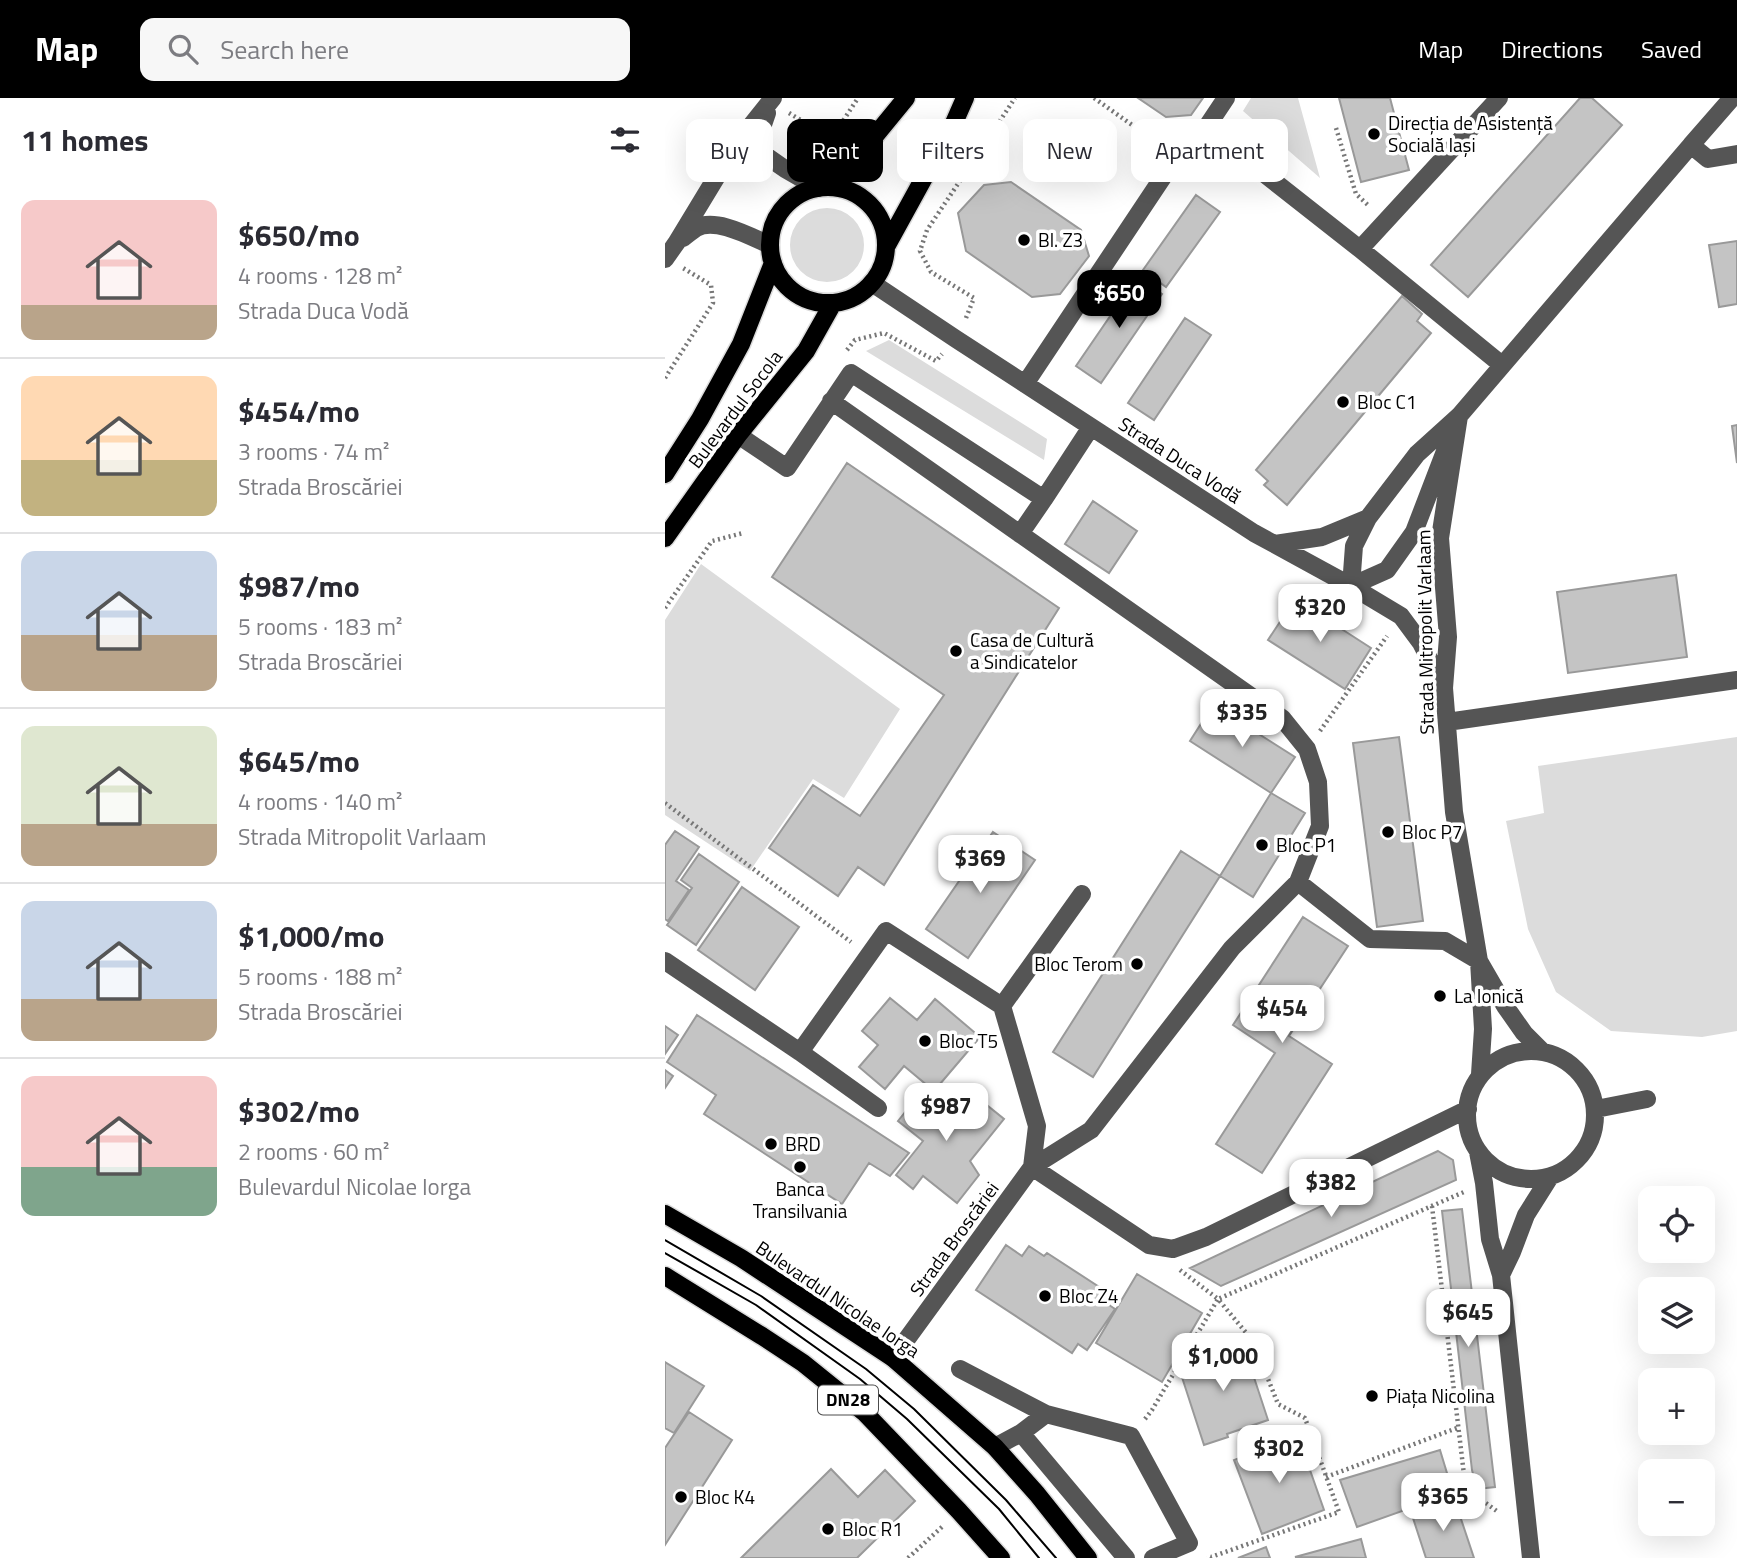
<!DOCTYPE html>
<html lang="en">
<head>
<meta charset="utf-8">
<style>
  :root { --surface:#fff; --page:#f7f7f7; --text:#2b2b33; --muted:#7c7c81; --line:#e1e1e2; --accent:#000 }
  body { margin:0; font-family:"Titillium Web",sans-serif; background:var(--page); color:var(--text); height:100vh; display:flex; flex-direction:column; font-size:26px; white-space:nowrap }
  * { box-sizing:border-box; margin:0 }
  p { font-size:23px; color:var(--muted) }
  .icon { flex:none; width:38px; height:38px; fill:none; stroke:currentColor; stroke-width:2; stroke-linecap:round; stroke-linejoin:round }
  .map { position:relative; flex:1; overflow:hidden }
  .details { display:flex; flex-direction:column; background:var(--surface); width:665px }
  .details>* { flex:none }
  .guide { position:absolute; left:21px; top:21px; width:665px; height:63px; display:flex; gap:14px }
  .controls { position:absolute; left:973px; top:1088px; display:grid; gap:14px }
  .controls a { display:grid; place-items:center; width:77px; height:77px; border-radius:14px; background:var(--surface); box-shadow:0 7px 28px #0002; font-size:35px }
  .price { position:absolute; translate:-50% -60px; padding:0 16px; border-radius:14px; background:#fff; color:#222; font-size:23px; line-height:46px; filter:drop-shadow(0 2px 4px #0008) }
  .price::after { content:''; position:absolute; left:50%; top:42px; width:21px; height:16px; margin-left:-10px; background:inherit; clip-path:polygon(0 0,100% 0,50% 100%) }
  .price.on { background:var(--accent); color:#fff }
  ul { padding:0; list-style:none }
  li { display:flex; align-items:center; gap:21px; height:175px; padding:0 21px }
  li+li { border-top:2px solid var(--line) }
  li span { display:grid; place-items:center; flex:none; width:196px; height:140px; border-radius:14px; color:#555 }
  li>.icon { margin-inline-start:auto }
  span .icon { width:84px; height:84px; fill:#fffc; stroke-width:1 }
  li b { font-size:30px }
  h2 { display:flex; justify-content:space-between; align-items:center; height:84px; padding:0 21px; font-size:30px }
  .tag { padding:0 24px; border-radius:14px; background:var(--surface); box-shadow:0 7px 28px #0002; font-size:24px; line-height:63px }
  .tag.on { background:var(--accent); color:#fff }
  header { display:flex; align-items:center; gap:42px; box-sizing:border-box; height:98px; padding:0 35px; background:var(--accent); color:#fff }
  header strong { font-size:33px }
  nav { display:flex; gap:38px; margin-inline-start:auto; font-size:24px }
  .search { width:490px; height:63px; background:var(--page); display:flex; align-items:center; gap:18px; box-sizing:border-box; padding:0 24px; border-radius:14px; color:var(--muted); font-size:26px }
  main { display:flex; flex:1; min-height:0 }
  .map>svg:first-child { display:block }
</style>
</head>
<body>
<header>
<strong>Map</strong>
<div class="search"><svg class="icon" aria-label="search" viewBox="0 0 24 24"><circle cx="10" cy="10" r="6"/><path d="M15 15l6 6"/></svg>Search here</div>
<nav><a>Map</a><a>Directions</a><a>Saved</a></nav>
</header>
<main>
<section class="details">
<h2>11 homes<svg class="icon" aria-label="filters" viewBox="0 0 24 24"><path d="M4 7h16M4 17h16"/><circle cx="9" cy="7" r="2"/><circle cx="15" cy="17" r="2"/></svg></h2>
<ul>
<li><span style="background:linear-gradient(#f6c9c9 75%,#b9a48a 0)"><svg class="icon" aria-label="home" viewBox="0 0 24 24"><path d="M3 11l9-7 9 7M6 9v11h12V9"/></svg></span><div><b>$650/mo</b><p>4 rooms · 128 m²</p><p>Strada Duca Vodă</p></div></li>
<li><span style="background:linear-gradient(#ffd9b3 60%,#c2b280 0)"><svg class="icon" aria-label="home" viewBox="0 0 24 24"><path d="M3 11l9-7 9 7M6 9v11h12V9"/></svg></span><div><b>$454/mo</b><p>3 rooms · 74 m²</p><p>Strada Broscăriei</p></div></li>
<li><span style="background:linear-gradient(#c9d6e8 60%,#b9a48a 0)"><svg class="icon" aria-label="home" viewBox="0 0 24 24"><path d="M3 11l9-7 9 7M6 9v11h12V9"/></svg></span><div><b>$987/mo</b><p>5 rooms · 183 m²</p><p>Strada Broscăriei</p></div></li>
<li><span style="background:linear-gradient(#dfe7d0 70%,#b9a48a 0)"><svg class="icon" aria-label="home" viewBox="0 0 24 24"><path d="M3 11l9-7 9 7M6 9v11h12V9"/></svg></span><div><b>$645/mo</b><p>4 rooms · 140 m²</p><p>Strada Mitropolit Varlaam</p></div></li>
<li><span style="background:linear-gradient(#c9d6e8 70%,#b9a48a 0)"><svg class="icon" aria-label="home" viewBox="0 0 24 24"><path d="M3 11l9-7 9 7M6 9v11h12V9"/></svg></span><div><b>$1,000/mo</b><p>5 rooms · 188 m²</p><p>Strada Broscăriei</p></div></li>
<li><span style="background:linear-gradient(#f6c9c9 65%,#7fa58c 0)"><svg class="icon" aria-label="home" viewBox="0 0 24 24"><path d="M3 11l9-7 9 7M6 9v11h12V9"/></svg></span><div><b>$302/mo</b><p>2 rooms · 60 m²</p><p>Bulevardul Nicolae Iorga</p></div></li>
</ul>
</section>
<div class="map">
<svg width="1072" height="1460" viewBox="0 0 1072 1460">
  <rect width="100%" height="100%" fill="#fff"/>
  <path fill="#dcdcdc" d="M586,0h47l22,80 -77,-67z
    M125 147a37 37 0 1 1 74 0a37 37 0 1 1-74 0Z
    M224,242l158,99 -3,21 -178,-109z
    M36,466l199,145 -56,89 -31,-19 -63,92 -85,-56v-195z
    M1072,639v294l-35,6 -91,-6 -55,-39 -28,-63 -22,-108 38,-8 -6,-47z"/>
  <path fill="#c4c4c4" stroke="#999" stroke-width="2" d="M473,0h65l-12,17 -25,2z
    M674,0h51l19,72 -48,12z
    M915,0h12l30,27 -154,172 -37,-32z
    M346,84l70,48 8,26 -29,38 -28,3 -66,-46 -8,-38 26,-28z
    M531,97l24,17 -54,75 -23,-17z
    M1072,143v63l-18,3 -10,-62z
    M472,179l25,17 -61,89 -25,-17z
    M737,198l20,18 -5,7 14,12 -144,172 -23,-20 4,-4 -12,-11z
    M520,220l26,17 -57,85 -26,-17z
    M1072,327v38l-5,-37z
    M182,365l212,145 -175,277 -26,-18 -20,29 -69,-48 44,-63 47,31 84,-121 -172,-118z
    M428,403l44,30 -28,42 -44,-29z
    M1011,477l11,82 -119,16 -11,-81z
    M630,501l76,49 -26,41 -77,-49z
    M548,607l82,52 -24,36 -81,-52z
    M734,639l24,184 -46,6 -24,-184z
    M606,695l34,20 -52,84 -33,-21z
    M10,733l24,16 -23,34 13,9 -21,31 -3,-2v-74z
    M328,734l42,28 -67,98 -42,-29z
    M516,753l39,25 -127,201 -40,-25z
    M34,756l40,28 -43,63 -29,-20 25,-37 -11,-8z
    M77,789l57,40 -44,63 -57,-40z
    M638,819l45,29 -59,90 43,28 -70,109 -46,-29 59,-91 -42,-28z
    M225,900l27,22 18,-21 45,38 -46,54 -30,-25 -19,23 -26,-22 19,-22 -16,-14z
    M32,917l212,138 -19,23 -21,-13 -27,41 -138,-90 12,-19 -49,-33z
    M0,928l13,9 -13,19z
    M0,972l8,6 -8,12z
    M261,988l37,30 15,-18 26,21 -34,42 9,14 -22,28 -34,-27 -10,13 -17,-14 27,-34 -25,-20z
    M773,1053l15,9 3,20 -235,106 -31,-18z
    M797,1111l33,278 -18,2 -5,-19 -30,-259z
    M341,1147l16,11 7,-10 15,10 3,-3 60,39 -5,8 13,9 -28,41 -9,-6 -6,9 -96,-63z
    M472,1176l65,39 -40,69 -66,-39z
    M578,1246l25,76 -41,14 1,3 -24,8 -26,-80z
    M0,1264l39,24 -30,47 -9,-5z
    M24,1314l43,28 -67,105v-97z
    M633,1338l26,74 -62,24 -28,-74z
    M775,1352l13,43 -96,34 -17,-47z
    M166,1371l27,28 27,-27 30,31 -58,57h-116z
    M790,1403l19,57h-48l-14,-43z
    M696,1441l5,19 -71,-1z
    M601,1449l4,11h-32z"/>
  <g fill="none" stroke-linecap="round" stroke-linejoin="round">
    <g stroke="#dbdbdb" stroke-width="21">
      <path id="major" d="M168,89l73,-89
        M105 147a58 58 0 1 1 116 0a58 58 0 1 1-116 0Z
        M221,149l68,-124 11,-25
        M0,376l35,-55 41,-75 32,-81
        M0,440l73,-103 68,-84 27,-48
        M0,1116l76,44 152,100 102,89 42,47 51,64
        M0,1178l97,60 41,27 62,50 94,98 42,47"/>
    </g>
    <path stroke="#777" stroke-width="4.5" stroke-dasharray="2 3.5" stroke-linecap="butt" d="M429,0l65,46
      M124,15l35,21 13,-4 21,-32
      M671,30l20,66 13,12
      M306,38l13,9 31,-47
      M301,220l8,-20 -43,-26 -11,-21 7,-21 57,-85
      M182,252l8,-10 29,-7 52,28 6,-7
      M0,280l48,-75 -2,-18 -28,-17
      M0,510l47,-67 31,-8
      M655,633l67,-95
      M0,705l186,139
      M767,1108l33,277 18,18 15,11
      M515,1172l38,29 246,-107
      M480,1321l7,-9 66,-111 35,42 25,63 27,14 34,94 -128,45 -4,-2
      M661,1379l131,-49
      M243,1460l35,-32"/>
    <path stroke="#555" stroke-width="18" d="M102,15l-9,26 7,16 20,14 33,19
      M541,30l20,-30
      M1026,47l41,-47
      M18,140c4,-3 9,-7 13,-10 20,-11 55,9 74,17
      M695,151l139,-151
      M0,161l12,-17 60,-99 36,-45
      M207,185l84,56 298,194 97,53 50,30 20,27 23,45
      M360,286l152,-228 29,-28 154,121 142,116
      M166,303l451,317 25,31 11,33 2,44 -22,56 72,57 75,2 34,20 26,45 19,27 18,18
      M794,318l-19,122 8,99 -4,51 10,124 25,149 4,68 -3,45
      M73,337l49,33 64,-95 193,126 47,-72
      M355,436l24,-35
      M610,446l47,-7 46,-19
      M686,488l3,-40 14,-28 49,-64 42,-38 232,-271 17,14 29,-5
      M686,488l36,-16 27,-38 33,-86
      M782,624l290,-42
      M0,863l135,91
      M337,908l80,-112
      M802 1017a64 64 0 1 1 128 0a64 64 0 1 1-128 0Z
      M213,1010l-78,-56 86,-121 116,75 35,120 -5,41
      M931,1011l51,-10
      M813,1054l6,31 6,56 11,36 30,283
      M367,1069l117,78 24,4 33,-12 262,-128
      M836,1177l11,-23 14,-37 24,-38
      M228,1260l139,-191 59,-37 141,-182 66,-66
      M295,1271l86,45
      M356,1335l105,125
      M330,1349l26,-14 25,-19 85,22 58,107 -36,15"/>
    <use href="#major" stroke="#000" stroke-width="18"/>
    <path stroke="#000" stroke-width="2" d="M0,1142l96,56 105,73 48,40 92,91 50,58
      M0,1155l91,52 104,74 47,40 92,90 40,49"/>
  </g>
  <g fill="#000" stroke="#fff" stroke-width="2.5">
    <circle cx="709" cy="36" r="7"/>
    <circle cx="359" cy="142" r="7"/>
    <circle cx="678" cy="304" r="7"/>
    <circle cx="291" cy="553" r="7"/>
    <circle cx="723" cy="734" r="7"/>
    <circle cx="597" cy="747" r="7"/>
    <circle cx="472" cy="866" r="7"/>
    <circle cx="775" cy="898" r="7"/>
    <circle cx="260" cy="943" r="7"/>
    <circle cx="106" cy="1046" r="7"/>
    <circle cx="135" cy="1069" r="7"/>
    <circle cx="380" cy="1198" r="7"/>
    <circle cx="707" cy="1298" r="7"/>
    <circle cx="16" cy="1399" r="7"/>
    <circle cx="163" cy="1431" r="7"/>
  </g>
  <g text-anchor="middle" stroke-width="7" stroke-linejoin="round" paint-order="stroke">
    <rect fill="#fff" stroke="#4c4c4c" stroke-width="2" x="153" y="1287.5" width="60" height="29" rx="5"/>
    <g font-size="18" font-weight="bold" fill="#000">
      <text x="183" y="1308">DN28</text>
    </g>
    <g font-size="19" fill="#000" stroke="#fff" text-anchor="start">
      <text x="723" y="32">Direcția de Asistență<tspan x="723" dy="22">Socială Iași</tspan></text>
      <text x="373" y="149">Bl. Z3</text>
      <text x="692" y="311">Bloc C1</text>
      <text x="305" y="549">Casa de Cultură<tspan x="305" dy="22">a Sindicatelor</tspan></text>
      <text x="737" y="741">Bloc P7</text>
      <text x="611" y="754">Bloc P1</text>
      <text x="458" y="873" text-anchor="end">Bloc Terom</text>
      <text x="789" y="905">La Ionică</text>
      <text x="274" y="950">Bloc T5</text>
      <text x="120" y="1053">BRD</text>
      <text x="135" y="1098" text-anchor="middle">Banca<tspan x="135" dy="22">Transilvania</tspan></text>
      <text x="394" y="1205">Bloc Z4</text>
      <text x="721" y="1305">Piața Nicolina</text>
      <text x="30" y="1406">Bloc K4</text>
      <text x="177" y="1438">Bloc R1</text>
    </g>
    <g font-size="19" fill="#000" stroke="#fff">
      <text transform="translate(70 311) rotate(-53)" y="7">Bulevardul Socola</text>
      <text transform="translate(515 362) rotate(33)" y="7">Strada Duca Vodă</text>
      <text transform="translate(760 534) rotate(-91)" y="7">Strada Mitropolit Varlaam</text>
      <text transform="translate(289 1141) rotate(-54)" y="7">Strada Broscăriei</text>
      <text transform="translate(173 1201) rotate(34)" y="7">Bulevardul Nicolae Iorga</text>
    </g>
  </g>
</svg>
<div class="controls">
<a><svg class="icon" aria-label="locate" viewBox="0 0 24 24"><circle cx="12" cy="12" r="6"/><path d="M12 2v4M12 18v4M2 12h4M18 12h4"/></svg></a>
<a><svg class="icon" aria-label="layers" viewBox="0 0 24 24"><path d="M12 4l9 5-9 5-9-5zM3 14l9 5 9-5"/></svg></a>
<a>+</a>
<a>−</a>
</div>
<b class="price on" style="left:454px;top:232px">$650</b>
<b class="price" style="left:655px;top:546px">$320</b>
<b class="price" style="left:577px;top:651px">$335</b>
<b class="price" style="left:315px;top:797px">$369</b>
<b class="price" style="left:617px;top:947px">$454</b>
<b class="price" style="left:281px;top:1045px">$987</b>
<b class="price" style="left:666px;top:1121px">$382</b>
<b class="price" style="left:803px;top:1251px">$645</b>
<b class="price" style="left:558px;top:1295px">$1,000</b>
<b class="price" style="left:614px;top:1387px">$302</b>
<b class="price" style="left:778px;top:1435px">$365</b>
<div class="guide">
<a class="tag">Buy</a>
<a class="tag on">Rent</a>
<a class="tag">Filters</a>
<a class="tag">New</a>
<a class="tag">Apartment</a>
</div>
</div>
</main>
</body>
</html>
